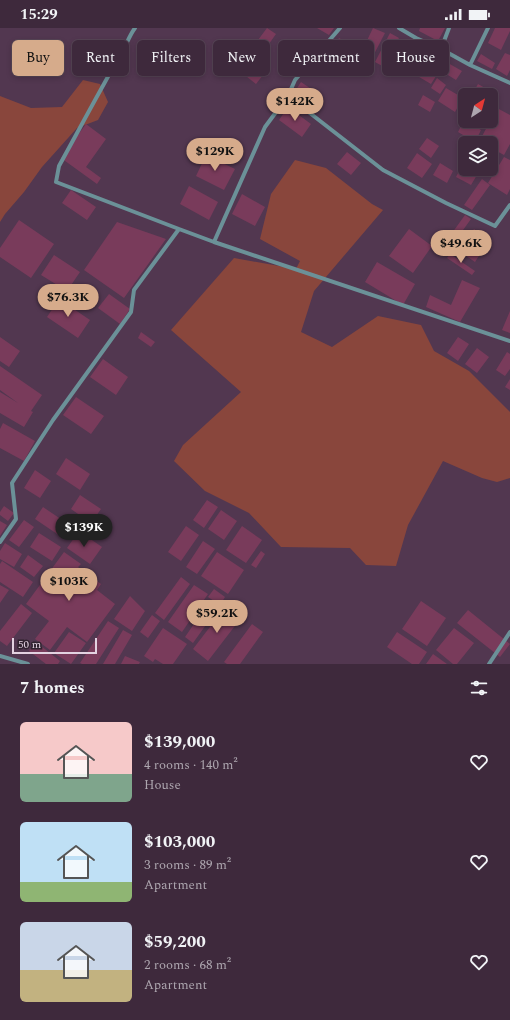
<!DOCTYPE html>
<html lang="en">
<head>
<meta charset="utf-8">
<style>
  :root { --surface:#3e293c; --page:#453143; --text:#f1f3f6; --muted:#ada6af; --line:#574556; --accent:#d6ab8b }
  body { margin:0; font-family:Spectral,serif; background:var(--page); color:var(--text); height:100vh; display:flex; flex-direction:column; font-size:15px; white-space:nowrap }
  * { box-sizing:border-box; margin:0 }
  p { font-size:13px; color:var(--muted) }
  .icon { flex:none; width:22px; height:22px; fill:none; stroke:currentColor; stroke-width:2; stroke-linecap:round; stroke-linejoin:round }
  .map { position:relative; height:636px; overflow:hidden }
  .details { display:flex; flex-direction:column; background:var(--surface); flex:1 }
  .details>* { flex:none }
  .banner { position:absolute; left:12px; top:12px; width:486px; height:36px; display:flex; gap:8px }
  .needle { width:26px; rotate:36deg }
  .tools { position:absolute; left:458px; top:60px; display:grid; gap:8px }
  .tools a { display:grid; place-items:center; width:40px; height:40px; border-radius:6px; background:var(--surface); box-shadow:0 2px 6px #0003,0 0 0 1px var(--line); font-size:20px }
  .scale { position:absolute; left:12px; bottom:10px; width:85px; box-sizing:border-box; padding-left:4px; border:2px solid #e3d2e1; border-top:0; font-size:11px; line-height:14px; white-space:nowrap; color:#e3d2e1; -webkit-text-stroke:3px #30232f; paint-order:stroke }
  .price { position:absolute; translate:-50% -34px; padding:0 9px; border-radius:14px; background:var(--accent); color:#111; font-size:13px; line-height:26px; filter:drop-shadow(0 1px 2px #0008) }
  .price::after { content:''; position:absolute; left:50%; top:24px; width:12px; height:9px; margin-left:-6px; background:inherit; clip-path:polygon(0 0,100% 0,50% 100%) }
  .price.on { background:#222; color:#fff }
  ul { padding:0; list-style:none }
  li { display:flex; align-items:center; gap:12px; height:100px; padding:0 20px }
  li span { display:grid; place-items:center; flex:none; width:112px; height:80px; border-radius:6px; color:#555 }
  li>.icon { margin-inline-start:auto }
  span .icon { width:48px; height:48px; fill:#fffc; stroke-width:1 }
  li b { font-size:17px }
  h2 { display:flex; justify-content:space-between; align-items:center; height:48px; padding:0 20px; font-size:17px }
  .chip { padding:0 14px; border-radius:6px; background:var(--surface); box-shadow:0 2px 6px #0003,0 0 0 1px var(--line); font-size:14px; line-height:36px }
  .chip.on { background:var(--accent); color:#111 }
  .status { display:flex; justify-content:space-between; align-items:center; height:28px; padding:0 20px; background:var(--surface); direction:ltr }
  .status svg { height:11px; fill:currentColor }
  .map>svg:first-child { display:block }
</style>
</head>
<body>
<div class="status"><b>15:29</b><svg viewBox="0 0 49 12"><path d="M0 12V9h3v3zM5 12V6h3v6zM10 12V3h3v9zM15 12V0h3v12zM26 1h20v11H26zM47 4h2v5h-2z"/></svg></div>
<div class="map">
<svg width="510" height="636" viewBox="0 0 510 636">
  <rect width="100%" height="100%" fill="#523750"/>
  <path fill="#89463c" d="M83,52l17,4 8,18 -10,18 -21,8 -35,39 -18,25 -19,22 -5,8v-126l31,12 31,-1z
    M295,132l31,8 46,36 11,6 -69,81 -13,41 31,15 46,-31 43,9 13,26 35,20 41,41v66l-13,4 -15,-4 -39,-17 -35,64 -12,41 -30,-1 -16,-17 -69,-1 -32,-34 -44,-22 -31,-30 9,-16 58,-53 -70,-62 63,-72 62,11 4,-8 -40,-22 11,-45z"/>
  <path fill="#793b5b" d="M267,0l9,6 -12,17 -9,-7z
    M317,0h17l-5,7z
    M373,0l12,5 -14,27 -11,-5z
    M420,0h25l-7,13 -19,-10z
    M495,0h15v3l-9,19 -13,-7z
    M390,5l9,5 -15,29 -9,-5z
    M339,10l19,10 -11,19 -18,-10z
    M403,11l14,8 -6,11 -14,-8z
    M423,21l21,13 -5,8 -21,-13z
    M260,23l8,6 -7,10 -8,-6z
    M505,25l5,2v15l-3,6 -11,-7z
    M481,26l14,9 -3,6 -15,-8z
    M323,29l13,8 -6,11 -13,-9z
    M244,32l19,15 -7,9 -19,-15z
    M416,32l22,13 -7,11 -22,-13z
    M448,35l14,8 -6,9 -13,-8z
    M437,50l9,7 -6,9 -9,-6z
    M301,54l19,13 -10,13 -18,-12z
    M478,56l21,12 -8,14v-15h-19z
    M446,60l17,10 -8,14 -17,-11z
    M423,67l12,7 -5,10 -12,-7z
    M288,79l23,17 -9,13 -23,-17z
    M497,80l13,7v29l-6,11 -13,-7v-5h-10l-2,-1z
    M464,92l17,10 -6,12 -17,-10z
    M86,96l20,15 -20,28 15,11 -4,6 -36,-26z
    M427,110l12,8 -8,12 -12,-9z
    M347,124l14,11 -10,12 -14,-11z
    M417,125l15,11 -10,14 -15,-10z
    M206,127l29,14 -11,21 -28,-14z
    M504,129l6,3v29l-3,6 -19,-12z
    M440,135l13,8 -6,12 -14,-8z
    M461,139l16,8 -6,10 -15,-8z
    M482,151l8,6 -18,25 -8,-5z
    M189,158l29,16 -9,18 -29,-16z
    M71,162l25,17 -9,13 -25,-17z
    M242,166l23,13 -10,19 -23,-12z
    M465,187l6,4 -18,25 -6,-4z
    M19,192l35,24 -23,34 -31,-21v-9z
    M117,194l49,17 -42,59 -40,-28z
    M409,201l23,17 -19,27 -24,-17z
    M474,201l15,11 -14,22 -16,-11z
    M450,226l25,17 -3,4 -25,-17z
    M54,227l26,17 -13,19 -26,-16z
    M377,234l38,22 -12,21 -38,-23z
    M462,252l18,8 -20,34 -34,-15 4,-12 21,10z
    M109,266l21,15 -10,15 -22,-16z
    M59,271l31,21 -12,18 -31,-21z
    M510,283v22l-8,-3z
    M141,304l14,10 -4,5 -13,-9z
    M0,309l20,14 -11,16 -9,-6z
    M458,309l11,7 -11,17 -11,-8z
    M477,320l12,9 -12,16 -12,-9z
    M507,324l3,2v15l-5,7 -9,-6z
    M103,331l25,18 -12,18 -26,-18z
    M0,338l42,29 -11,16 2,1 -9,15 -24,-14v-21l18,11 -18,-13z
    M510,351v11l-5,-3z
    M76,369l28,19 -13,18 -28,-19z
    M3,395l32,18 -11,20 -24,-13v-19z
    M66,430l24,16 -10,16 -24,-16z
    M35,442l16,11 -11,17 -16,-10z
    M80,467l21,14 -10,14 -20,-14z
    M207,472l11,7 -14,21 -11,-8z
    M4,478l10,7 -6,8 -8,-6v-3z
    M43,479l28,19 -8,12 -28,-19z
    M221,482l16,11 -13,19 -16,-11z
    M24,492l10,7 -15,20 -10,-7z
    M0,493l7,4 -7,11z
    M186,498l13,9 -18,26 -13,-9z
    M242,498l20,14 -16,23 -20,-13z
    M79,503l23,16 -12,17 -23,-16z
    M39,505l22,14 -9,14 -22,-14z
    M203,513l12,8 -18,25 -11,-7z
    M5,515l17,11 -8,13 -14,-8v-8z
    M261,523l4,3 -9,14 -5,-3z
    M64,524l17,12 -3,3 23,17 -4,6 18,14 -28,38 -20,-15 -17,23 -15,-11 14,-18 -23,-17z
    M217,524l27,18 -16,24 -27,-18z
    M28,527l15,11 -9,11 -14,-10z
    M2,533l31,21 -10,15 -23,-15v-18z
    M181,549l9,7 -26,36 -9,-7z
    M0,557l9,5 -9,13z
    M194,557l14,9 -26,38 -14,-10z
    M214,561l11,8 -5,8 -12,-8z
    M130,568l15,15 -13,20 -18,-12z
    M421,573l25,17 -19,28 -25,-17z
    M209,574l9,6 -25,35 -8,-6z
    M21,576l11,9 -25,33 -7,-5v-10z
    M226,578l15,12 -33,43 -15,-12z
    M468,582l42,34 -10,13 -43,-34z
    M152,587l8,6 -12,17 -8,-6z
    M108,593l11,7 -23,36h-14l-2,-1z
    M252,596l11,8 -23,32h-13l-3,-2z
    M163,600l24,16 -14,20h-10l-8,-5 -2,3 -9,-6z
    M454,600l20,15 -17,21h-4l-17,-14z
    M123,602l9,5 -17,29h-12z
    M69,604l17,11 -15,21 -17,-11z
    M397,604l30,20 -8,12h-7l-25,-17z
    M36,614l24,19 -2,3h-12l-17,-13z
    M433,626l14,10h-21z
    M125,628l15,6 -1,2h-18z"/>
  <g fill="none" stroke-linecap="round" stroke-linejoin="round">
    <path stroke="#6b9198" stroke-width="4" d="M135,0c-6,8 -8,16 -13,24 -22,38 -42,76 -63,114l-3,16 123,47
      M399,0l17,10 25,11 29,16 40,18
      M441,21l8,-21
      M470,37l18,-37
      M288,68l95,74 63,33 49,23 15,-21
      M214,214l296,99
      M0,514l16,-23 -4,-36 41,-63 78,-108 3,-22 45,-61 35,13 51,-115 23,-31 7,-16 45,-52
      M0,628l28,8
      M489,636l21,-32"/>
  </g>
</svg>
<div class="tools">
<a><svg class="needle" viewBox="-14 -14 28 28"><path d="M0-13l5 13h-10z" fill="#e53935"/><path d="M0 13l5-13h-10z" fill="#ada6af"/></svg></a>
<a><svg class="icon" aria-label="layers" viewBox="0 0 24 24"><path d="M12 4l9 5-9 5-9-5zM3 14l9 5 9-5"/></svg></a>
</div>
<div class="scale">50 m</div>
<b class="price" style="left:295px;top:94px">$142K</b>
<b class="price" style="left:215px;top:144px">$129K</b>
<b class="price" style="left:461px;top:236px">$49.6K</b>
<b class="price" style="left:68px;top:290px">$76.3K</b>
<b class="price on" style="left:84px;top:520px">$139K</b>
<b class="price" style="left:69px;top:574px">$103K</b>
<b class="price" style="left:217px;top:606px">$59.2K</b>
<div class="banner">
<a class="chip on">Buy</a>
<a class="chip">Rent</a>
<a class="chip">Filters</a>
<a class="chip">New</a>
<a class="chip">Apartment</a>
<a class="chip">House</a>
</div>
</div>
<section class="details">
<h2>7 homes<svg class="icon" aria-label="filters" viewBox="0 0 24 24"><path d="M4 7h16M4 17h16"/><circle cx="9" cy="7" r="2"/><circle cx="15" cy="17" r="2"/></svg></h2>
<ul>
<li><span style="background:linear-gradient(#f6c9c9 65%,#7fa58c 0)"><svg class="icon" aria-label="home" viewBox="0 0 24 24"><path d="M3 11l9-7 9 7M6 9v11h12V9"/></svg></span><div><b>$139,000</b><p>4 rooms · 140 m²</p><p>House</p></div><svg class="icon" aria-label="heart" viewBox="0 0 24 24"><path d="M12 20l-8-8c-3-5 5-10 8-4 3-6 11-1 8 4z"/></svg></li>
<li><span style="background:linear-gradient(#bfe0f5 75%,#8fb573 0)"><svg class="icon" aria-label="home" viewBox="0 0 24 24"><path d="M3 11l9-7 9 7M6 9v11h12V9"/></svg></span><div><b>$103,000</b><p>3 rooms · 89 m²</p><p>Apartment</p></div><svg class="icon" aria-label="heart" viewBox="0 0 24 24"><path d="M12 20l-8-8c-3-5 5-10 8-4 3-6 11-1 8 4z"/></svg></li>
<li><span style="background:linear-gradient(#c9d6e8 60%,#c2b280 0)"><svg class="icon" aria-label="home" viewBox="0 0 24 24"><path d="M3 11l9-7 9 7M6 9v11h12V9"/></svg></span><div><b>$59,200</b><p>2 rooms · 68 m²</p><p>Apartment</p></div><svg class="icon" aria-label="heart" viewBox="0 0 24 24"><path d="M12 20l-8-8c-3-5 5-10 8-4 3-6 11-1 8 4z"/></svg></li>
</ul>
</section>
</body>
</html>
